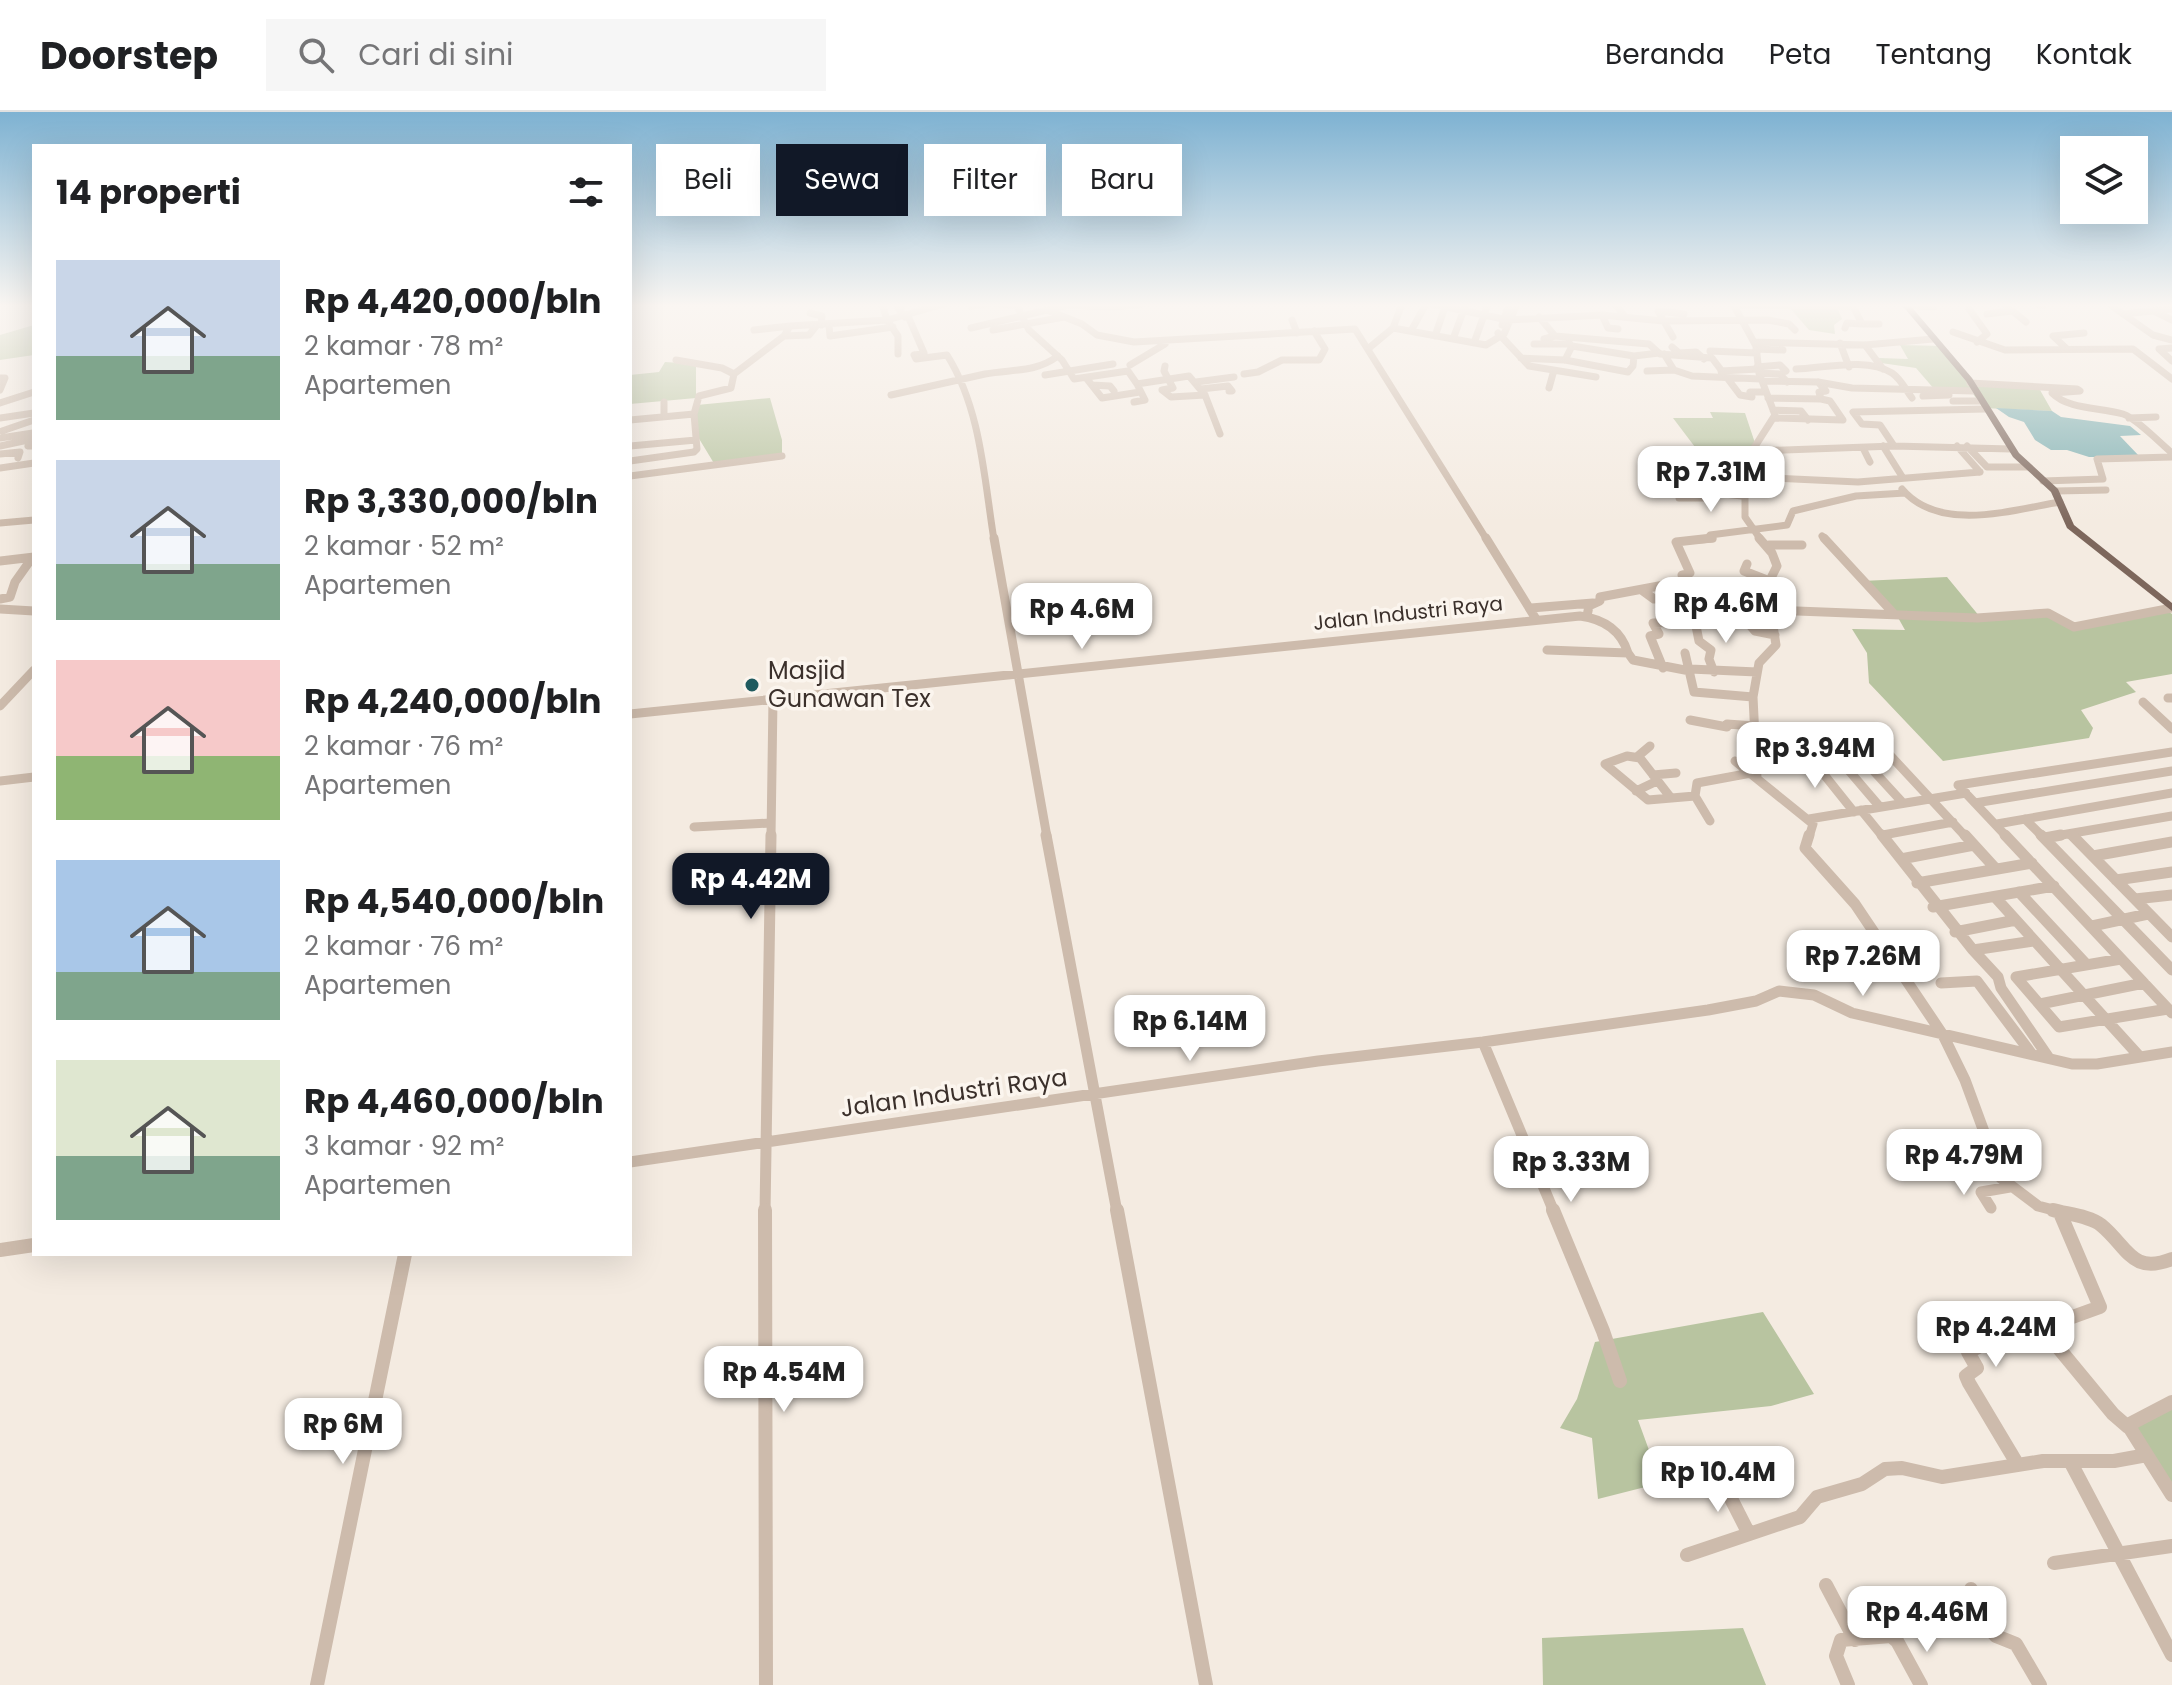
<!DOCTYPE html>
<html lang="id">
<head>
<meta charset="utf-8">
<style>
  :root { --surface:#fff; --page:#f6f6f6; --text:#202124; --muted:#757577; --line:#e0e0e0; --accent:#111827 }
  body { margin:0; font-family:Poppins,sans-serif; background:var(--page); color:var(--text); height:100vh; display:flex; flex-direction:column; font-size:30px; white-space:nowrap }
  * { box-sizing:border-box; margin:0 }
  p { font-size:26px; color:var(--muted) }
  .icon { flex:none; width:44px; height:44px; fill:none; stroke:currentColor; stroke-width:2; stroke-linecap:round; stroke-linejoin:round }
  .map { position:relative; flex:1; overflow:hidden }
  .sheet { position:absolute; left:32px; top:32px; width:600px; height:1112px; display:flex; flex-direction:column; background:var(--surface); border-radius:0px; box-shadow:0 8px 32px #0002 }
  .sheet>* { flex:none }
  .guide { position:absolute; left:656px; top:32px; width:760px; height:72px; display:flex; gap:16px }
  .fabs { position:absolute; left:2060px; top:24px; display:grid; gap:16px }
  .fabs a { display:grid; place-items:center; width:88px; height:88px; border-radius:0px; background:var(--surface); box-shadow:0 8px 32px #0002; font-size:40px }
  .price { position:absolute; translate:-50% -68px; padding:0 18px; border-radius:16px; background:#fff; color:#222; font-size:26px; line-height:52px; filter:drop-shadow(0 2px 4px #0008) }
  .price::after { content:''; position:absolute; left:50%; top:48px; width:24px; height:18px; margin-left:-12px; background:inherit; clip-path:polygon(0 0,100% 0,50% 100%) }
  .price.on { background:var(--accent); color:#fff }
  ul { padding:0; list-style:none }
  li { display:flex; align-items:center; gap:24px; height:200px; padding:0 24px }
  li span { display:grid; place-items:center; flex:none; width:224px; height:160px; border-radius:0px; color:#555 }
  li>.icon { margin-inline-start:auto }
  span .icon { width:96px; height:96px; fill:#fffc; stroke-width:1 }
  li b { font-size:34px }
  h2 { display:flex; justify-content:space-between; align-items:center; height:96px; padding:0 24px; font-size:34px }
  .tag { padding:0 28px; border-radius:0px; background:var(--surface); box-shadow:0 8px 32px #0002; font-size:28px; line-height:72px }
  .tag.on { background:var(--accent); color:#fff }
  header { display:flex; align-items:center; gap:48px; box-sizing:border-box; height:112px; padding:0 40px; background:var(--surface); border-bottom:2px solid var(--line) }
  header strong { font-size:38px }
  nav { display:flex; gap:44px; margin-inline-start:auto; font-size:28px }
  .search { width:560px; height:72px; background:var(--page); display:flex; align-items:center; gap:20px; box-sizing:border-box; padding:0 28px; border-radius:0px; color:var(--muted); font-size:30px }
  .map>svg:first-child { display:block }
</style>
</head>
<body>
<header>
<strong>Doorstep</strong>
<div class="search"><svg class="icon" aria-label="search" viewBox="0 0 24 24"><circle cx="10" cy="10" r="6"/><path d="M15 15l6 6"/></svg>Cari di sini</div>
<nav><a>Beranda</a><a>Peta</a><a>Tentang</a><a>Kontak</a></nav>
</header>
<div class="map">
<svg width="2172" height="1573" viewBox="0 0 2172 1573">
  <rect width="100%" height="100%" fill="#f4ebe1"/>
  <path fill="#b8c4a0" d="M1789,195h48l5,12 -8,6 1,9 -26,-4z
    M34,213v30l-34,5v-25z
    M1900,233l43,1 33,39 64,5 12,21 -69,-3 -12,-17 -36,-1 -19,-22 -35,-5 -2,-5 29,1z
    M665,250l31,2v34l-66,6v-29l29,-3z
    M770,286l12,42v16l-67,9 -20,-33 2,-27z
    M1710,300l35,1 10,30 -20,22 -31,-6 -31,-41h40z
    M1947,465l33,40 73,-5 21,12 91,-15 7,5v60l-46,8 10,10 -55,18 12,18 -4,10 -146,23 -74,-78 -2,-30 -15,-24 53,1 -9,-16 -34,-33z
    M1763,1200l51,82 -43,12 -133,14 23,63 -63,16 -6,-61 -32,-10 17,-29 18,-57z
    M2172,1296v81l-43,-63z
    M1743,1516l23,57h-223l-1,-47z"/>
  <path fill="#7fb0b2" d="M1996,296l56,3 9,6 69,9 11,9 -21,1 20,21h-51l-22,-7h-16l-16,-10 -11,-18 -15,-5z"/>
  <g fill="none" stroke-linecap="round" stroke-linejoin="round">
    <path stroke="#cdbbac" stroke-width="7" d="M899,192l3,3 -4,1 7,9
      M996,192l21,1
      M1016,192l13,26 33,30 12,19 54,-8 9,13 52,-8 16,19 15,39
      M1432,192l76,16 94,-5 61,6 105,-1 21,4 6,6
      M1615,192l10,13
      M1733,192l23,42 3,27 16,42 -30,47v55l16,23
      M2004,192l22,18
      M2037,192l6,1
      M2109,192l44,31 19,5
      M1733,193l120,1
      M1906,193l28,2
      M971,194l16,-2
      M883,195l4,13 11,16v18
      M1969,197l18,25 -10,8
      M1047,198l35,14 15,11 37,7 221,-13 132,211
      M2154,199l18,9
      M810,201l12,3 -1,9
      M1987,202l25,-3
      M2123,202l49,-5
      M1602,203l6,13 10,1
      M908,204l16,37 -8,2
      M1539,205l16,19 -11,3 2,5
      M1292,208l5,13
      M1862,212h17
      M829,213l1,11 63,-9
      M1502,213l7,-21
      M971,216l97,-23 44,2 32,-3
      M1393,216l93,17 18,-11 13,-30
      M1845,216l2,-5 15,1 -10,-20
      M754,218l36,-4
      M993,218l71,-13
      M1411,219l15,-27
      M1953,220l52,18 128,-1 39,30
      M1498,221l31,33 67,11
      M784,224l25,-1 8,-10
      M1435,224l10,-29
      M1555,224l94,8 11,10 52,4 28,37 12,2 -2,-5h16
      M1673,225l-15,-26 26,3
      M1453,227l13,-35
      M1754,230l111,3 68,-6
      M1474,231l14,-39
      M1840,231l9,24
      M1534,232h36
      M1865,233l18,24
      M1672,235l7,6 17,-1 8,7
      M1369,236l24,-20 9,-24
      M2172,236l-13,1 13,12
      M1756,237l27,1
      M2067,237l-14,-13 31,-3
      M1710,239l47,2
      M1664,242l10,16 18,6 69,3
      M914,243l2,4 31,-4c34,54 37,123 47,185
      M1521,246l44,2 63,12 5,-6 1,-10
      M676,248l46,8 12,6
      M1565,248l7,-14 62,10 25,-3
      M1130,253l35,-21
      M1165,254l-1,5 9,17 -11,2 9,7 34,-2
      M1757,255l23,-2 6,6
      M1796,257c28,-1 71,-12 96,4 9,6 14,17 20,25
      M1647,259l27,-1
      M1721,259l37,-2
      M1759,261l21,1 7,8
      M1244,262l14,-2 24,-12h37l6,-11 -11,-18
      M1045,263l68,-11
      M0,266h5l-5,12
      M1087,267l15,19 38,-6
      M1762,269l56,1 34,6 122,3
      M1196,270l38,-5
      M1970,271l107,6 3,2 -28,2c17,17 48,14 71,21 13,4 37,29 49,39
      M1092,273l18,1 4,5
      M1549,276l5,-18
      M1201,277l27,-3 4,5h-3
      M891,283c31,-7 63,-14 94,-21 27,-5 50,-1 73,-18
      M1923,284l26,-1
      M1768,286l53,1 -2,-7 7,-1 -8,-9
      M1953,289h27
      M664,290v14
      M1134,290l11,-2 -7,-14
      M0,291l34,-11
      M1773,298l28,1 7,9
      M0,306l34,-5
      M1775,306l68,2 -13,-19 -9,-2
      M2129,306l27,-1
      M630,308l64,-6
      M2,319l32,-11
      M0,326l33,-5 -5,13h6
      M0,334l28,-6
      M630,334l66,-6
      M1883,334l20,32
      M1894,334l-14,-21 -18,-1 -9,-12 132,-3
      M1957,334l23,26
      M1967,334l20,21h40
      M1863,336l7,14
      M1754,339l140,-5 117,3
      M0,342l20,-2 -2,6
      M630,349l64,-9 3,-3 -3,-35 5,-18 32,-8 3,-14 50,-38 6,-10 97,-6 57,-16
      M0,356l34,-5
      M630,364l152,-20
      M1749,365l109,5 122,-10
      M2043,369l60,-2 -6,-20 75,-2
      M1902,377c37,44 110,21 158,13
      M2055,379l51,-1
      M1679,386h33l3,-5 27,3
      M0,411l34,-3
      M1822,424l4,4
      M1699,428l14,-1 -3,-4 77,-10 6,-14 63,-15 49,-3"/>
    <path stroke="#cdbbac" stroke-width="9" d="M994,426l53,299
      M1486,426l50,81
      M1824,426l71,77
      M1769,433h33
      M0,449l34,-4
      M1747,452l-3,7 23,9
      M1643,479l11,8 21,-1 20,17 -4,5 5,6 3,15 12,9 -2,9 5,13
      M0,487l10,-2 5,-15 17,-24
      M1531,496l62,-5
      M0,497l34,2
      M1688,498l14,-4 -3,-6 68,-4
      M1769,498l208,8 71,-5 26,14 98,-19
      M1695,503l54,9 6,7 20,4
      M1587,504l2,-10 11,-5v-4l64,-12 21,2 -3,-12 8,-2 -14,-31 36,-4
      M1628,541l5,7 57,11
      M1685,541l9,39 59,5
      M1663,556l-13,-32 9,-2 -6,-11 39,-1
      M1690,557l67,3
      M2168,586h4
      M2143,590l29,27
      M0,594l34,-36
      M630,602l950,-98c23,3 41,14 48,37l-81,-3
      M1690,608l37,7v-3l28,2
      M1755,626l16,4 3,11 6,6 33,2
      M1637,645l13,-11
      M1735,649l78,63 -4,13
      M1653,663l23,-2
      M1757,666l-4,-81 6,-34 17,-18 -9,-59 10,-20 -5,-13 -13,-15
      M0,669l34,-4
      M1958,673l49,52
      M1958,673l214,-33
      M1636,679l21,-10
      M1671,686l-31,-40 -13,-2 -22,8 43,36 47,-4
      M1903,691l-55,-60 1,-4 25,-1 92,99
      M1975,691l197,-32
      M1861,698l22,27
      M1854,700l-52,-65 25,-2 53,62
      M1809,707l157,-26
      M2025,707l18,18
      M1710,709l-15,-25 2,-13 54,-10
      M1997,712l175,-31
      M694,715l77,-4
      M2071,722l3,3
      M1883,723l70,-13
      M771,725l2,-138
      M2050,725l122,-21"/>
    <path stroke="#cdbbac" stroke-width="11" d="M1046,723l71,377
      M1809,723l-4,13 50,56 88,131 22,45 36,98 37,28 23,6
      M1882,723l91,115 61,-9
      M1965,723l31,34
      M2005,723l167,178
      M2041,723l131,135
      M2072,723l100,102
      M2045,726l16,-3
      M2093,744l79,-14
      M1901,747l73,-14
      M2116,768l56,-8
      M1917,771l115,-20
      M2019,780l68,73
      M1995,785l145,160
      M2135,787l37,-4
      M1933,795l121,-21
      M2092,814l56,-12
      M1955,820l61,-12
      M1973,838l25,27 3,11 48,70
      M2121,847l-105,18 43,50 109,-18
      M1941,871l36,-2 54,72
      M2040,892l104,-21
      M1483,930l71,170
      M1952,1028l33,-4
      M1959,1044l31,-4
      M630,1050l688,-101 165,-19 225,-32 48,-9 23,-10 35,4 38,18 220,51h25l75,-12
      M1991,1096l-10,-16 29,-5
      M765,1100l6,-377"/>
    <path stroke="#cdbbac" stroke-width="14" d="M765,1098l1,475
      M1117,1098l89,475
      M1553,1098l50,121 17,50
      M2053,1098c14,4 37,6 48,15 27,22 30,50 71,34
      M0,1138l34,-5
      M2042,1216l71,86 15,13
      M2172,1290l-44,23 44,70
      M2071,1351l101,192
      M2018,1353l-49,-82 -3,-7 11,-8 -9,-16 29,-14 43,-6 2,-4 58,-21 -40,-94
      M1720,1365l29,57
      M1687,1443l113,-38 17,-20 45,-13 23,-15 17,-1 40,9 101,-16h71l33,-6
      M2054,1451l118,-17
      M1826,1473l29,55
      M1971,1477l16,37 9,10 20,8 24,41
      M317,1573l88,-431
      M1848,1573l-12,-29 5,-16 50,-4 6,5 24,44"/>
    <path fill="#7d675c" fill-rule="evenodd" d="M1901,192h8l63,74 47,75 39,36 16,36 98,78v8l-105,-83 -16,-36 -38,-35 -47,-76z"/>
  </g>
  <linearGradient id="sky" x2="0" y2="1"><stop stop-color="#7eb2d2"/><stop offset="0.47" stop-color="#faf6f2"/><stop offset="1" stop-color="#faf6f2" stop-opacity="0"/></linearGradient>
  <rect width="2172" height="412" fill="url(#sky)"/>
  <circle fill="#1f5a5e" stroke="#fbf5ee" stroke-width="3" cx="752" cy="573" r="8"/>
  <g text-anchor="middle" stroke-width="7" stroke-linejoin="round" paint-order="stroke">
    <g font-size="20" fill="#3b302b" stroke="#fbf5ee">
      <text transform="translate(1408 501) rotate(-6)" y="7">Jalan Industri Raya</text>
    </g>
    <g font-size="24" fill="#3b302b" stroke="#fbf5ee" text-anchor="start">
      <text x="768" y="567">Masjid<tspan x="768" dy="28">Gunawan Tex</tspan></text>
    </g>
    <g font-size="24" fill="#3b302b" stroke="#fbf5ee">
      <text transform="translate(954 981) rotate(-8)" y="8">Jalan Industri Raya</text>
    </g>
  </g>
</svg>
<div class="fabs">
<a><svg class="icon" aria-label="layers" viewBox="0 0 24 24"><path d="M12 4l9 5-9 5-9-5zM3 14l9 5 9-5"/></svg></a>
</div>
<b class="price" style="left:1711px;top:402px">Rp 7.31M</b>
<b class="price" style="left:1726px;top:533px">Rp 4.6M</b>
<b class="price" style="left:1082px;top:539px">Rp 4.6M</b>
<b class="price" style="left:1815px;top:678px">Rp 3.94M</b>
<b class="price on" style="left:751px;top:809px">Rp 4.42M</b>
<b class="price" style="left:1863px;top:886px">Rp 7.26M</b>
<b class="price" style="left:1190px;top:951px">Rp 6.14M</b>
<b class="price" style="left:1964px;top:1085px">Rp 4.79M</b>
<b class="price" style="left:1571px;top:1092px">Rp 3.33M</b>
<b class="price" style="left:1996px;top:1257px">Rp 4.24M</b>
<b class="price" style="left:784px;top:1302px">Rp 4.54M</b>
<b class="price" style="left:343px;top:1354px">Rp 6M</b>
<b class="price" style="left:1718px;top:1402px">Rp 10.4M</b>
<b class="price" style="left:1927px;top:1542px">Rp 4.46M</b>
<div class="guide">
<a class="tag">Beli</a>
<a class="tag on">Sewa</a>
<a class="tag">Filter</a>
<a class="tag">Baru</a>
</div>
<section class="sheet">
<h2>14 properti<svg class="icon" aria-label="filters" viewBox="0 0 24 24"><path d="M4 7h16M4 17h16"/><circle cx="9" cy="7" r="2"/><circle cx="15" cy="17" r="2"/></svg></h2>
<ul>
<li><span style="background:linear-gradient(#c9d6e8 60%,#7fa58c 0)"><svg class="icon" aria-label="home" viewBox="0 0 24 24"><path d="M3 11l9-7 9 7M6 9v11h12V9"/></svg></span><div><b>Rp 4,420,000/bln</b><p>2 kamar · 78 m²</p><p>Apartemen</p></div></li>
<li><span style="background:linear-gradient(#c9d6e8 65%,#7fa58c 0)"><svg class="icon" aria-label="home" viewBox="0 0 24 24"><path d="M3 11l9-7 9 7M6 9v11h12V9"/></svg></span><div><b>Rp 3,330,000/bln</b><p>2 kamar · 52 m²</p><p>Apartemen</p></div></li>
<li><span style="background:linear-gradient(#f6c9c9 60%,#8fb573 0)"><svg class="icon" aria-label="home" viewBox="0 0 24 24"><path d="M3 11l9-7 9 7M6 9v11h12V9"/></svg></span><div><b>Rp 4,240,000/bln</b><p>2 kamar · 76 m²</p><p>Apartemen</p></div></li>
<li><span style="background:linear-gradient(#a9c7e8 70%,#7fa58c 0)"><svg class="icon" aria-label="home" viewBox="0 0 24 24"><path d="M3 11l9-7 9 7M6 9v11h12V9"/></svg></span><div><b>Rp 4,540,000/bln</b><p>2 kamar · 76 m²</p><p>Apartemen</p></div></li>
<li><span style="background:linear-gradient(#dfe7d0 60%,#7fa58c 0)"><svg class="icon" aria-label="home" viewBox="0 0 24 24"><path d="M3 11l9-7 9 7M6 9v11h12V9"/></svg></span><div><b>Rp 4,460,000/bln</b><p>3 kamar · 92 m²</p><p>Apartemen</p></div></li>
</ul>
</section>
</div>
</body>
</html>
